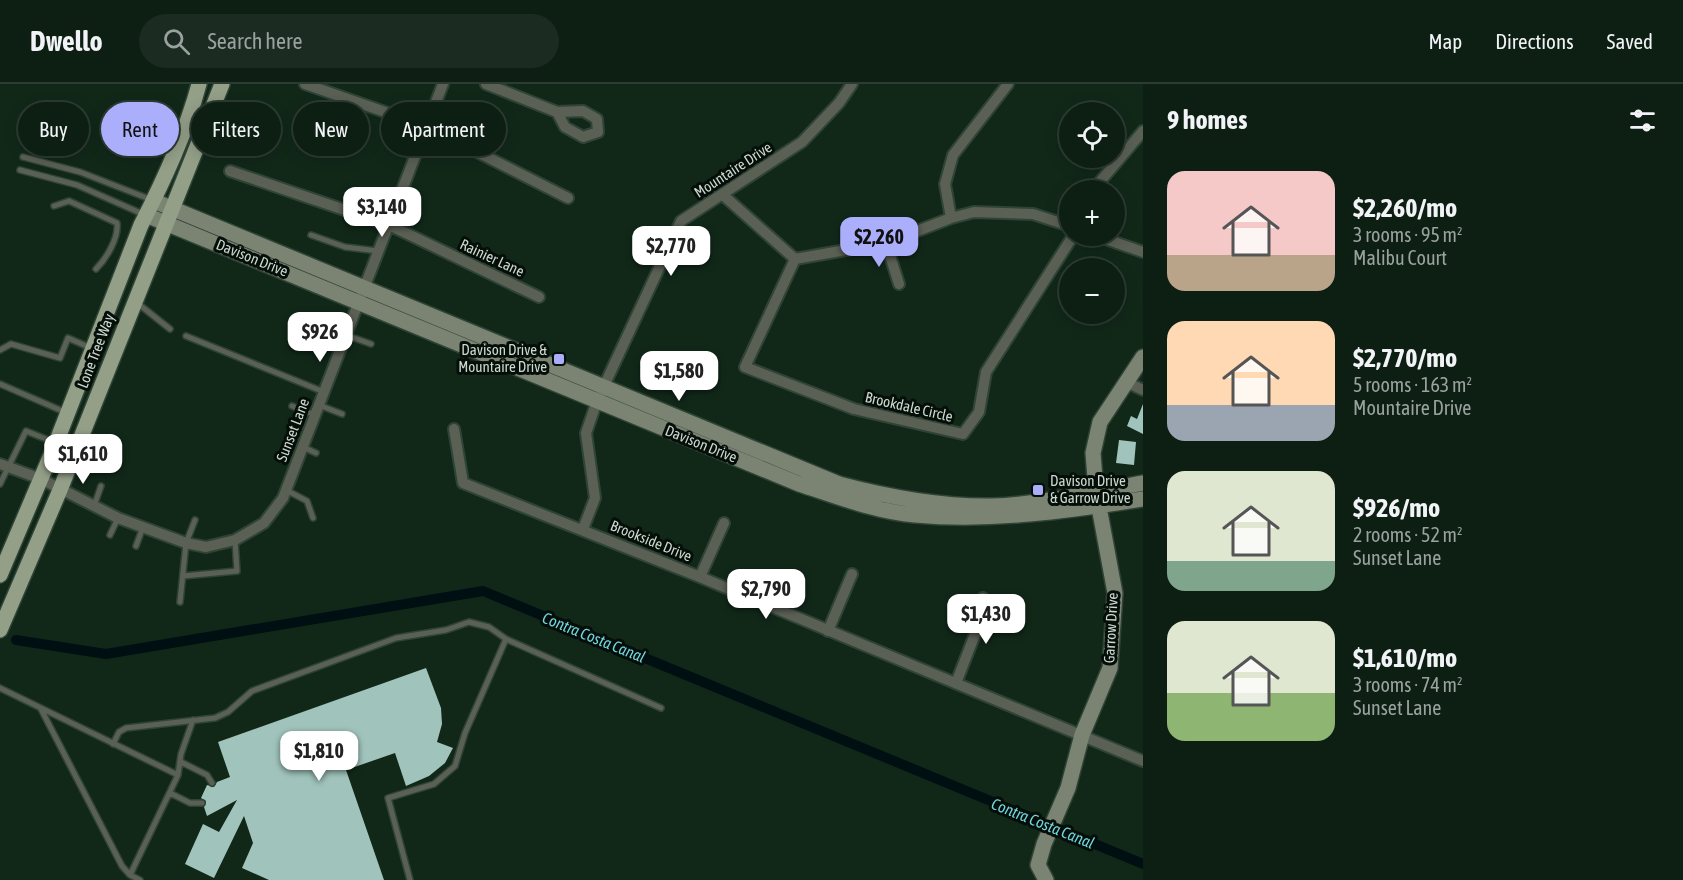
<!DOCTYPE html>
<html lang="en">
<head>
<meta charset="utf-8">
<style>
  :root { --surface:#0d1e13; --page:#1b2b21; --text:#f1f3f6; --muted:#9aa2a0; --line:#2d3c33; --accent:#abaffb }
  body { margin:0; font-family:"Asap Condensed",sans-serif; background:var(--page); color:var(--text); height:100vh; display:flex; flex-direction:column; font-size:22px; white-space:nowrap }
  * { box-sizing:border-box; margin:0 }
  p { font-size:20px; color:var(--muted) }
  .icon { flex:none; width:33px; height:33px; fill:none; stroke:currentColor; stroke-width:2; stroke-linecap:round; stroke-linejoin:round }
  .map { position:relative; flex:1; overflow:hidden }
  .panel { display:flex; flex-direction:column; background:var(--surface); width:540px }
  .panel>* { flex:none }
  .guide { position:absolute; left:18px; top:18px; width:570px; height:54px; display:flex; gap:12px }
  .controls { position:absolute; left:1059px; top:18px; display:grid; gap:12px }
  .controls a { display:grid; place-items:center; width:66px; height:66px; border-radius:50%; background:var(--surface); box-shadow:0 3px 15px #0003,0 0 0 2px var(--line); font-size:30px }
  .price { position:absolute; translate:-50% -51px; padding:0 14px; border-radius:12px; background:#fff; color:#222; font-size:20px; line-height:39px; filter:drop-shadow(0 2px 3px #0008) }
  .price::after { content:''; position:absolute; left:50%; top:36px; width:18px; height:14px; margin-left:-9px; background:inherit; clip-path:polygon(0 0,100% 0,50% 100%) }
  .price.selected { background:var(--accent); color:#111 }
  ul { padding:0; list-style:none }
  li { display:flex; align-items:center; gap:18px; height:150px; padding:0 24px }
  li span { display:grid; place-items:center; flex:none; width:168px; height:120px; border-radius:18px; color:#555 }
  li>.icon { margin-inline-start:auto }
  span .icon { width:72px; height:72px; fill:#fffc; stroke-width:1 }
  li b { font-size:26px }
  h2 { display:flex; justify-content:space-between; align-items:center; height:72px; padding:0 24px; font-size:26px }
  .chip { padding:0 21px; border-radius:27px; background:var(--surface); box-shadow:0 3px 15px #0003,0 0 0 2px var(--line); font-size:21px; line-height:54px }
  .chip.selected { background:var(--accent); color:#111 }
  header { display:flex; align-items:center; gap:36px; box-sizing:border-box; height:84px; padding:0 30px; background:var(--surface); border-bottom:2px solid var(--line) }
  header strong { font-size:28px }
  nav { display:flex; gap:33px; margin-inline-start:auto; font-size:21px }
  .search { width:420px; height:54px; background:var(--page); display:flex; align-items:center; gap:15px; box-sizing:border-box; padding:0 21px; border-radius:33px; color:var(--muted); font-size:22px }
  main { display:flex; flex:1; min-height:0 }
  .map>svg:first-child { display:block }
</style>
</head>
<body>
<header>
<strong>Dwello</strong>
<div class="search"><svg class="icon" aria-label="search" viewBox="0 0 24 24"><circle cx="10" cy="10" r="6"/><path d="M15 15l6 6"/></svg>Search here</div>
<nav><a>Map</a><a>Directions</a><a>Saved</a></nav>
</header>
<main>
<div class="map">
<svg width="1143" height="796" viewBox="0 0 1143 796">
  <rect width="100%" height="100%" fill="#112819"/>
  <g fill="none" stroke-linecap="round" stroke-linejoin="round">
    <path stroke="#001012" stroke-width="10" d="M16,556l90,14 377,-63 660,273"/>
  </g>
  <path fill="#a0c4bc" d="M1143,320v30l-16,-8 4,-10 6,3z
    M1119,356l17,2 -2,23 -18,-2z
    M426,584l15,40 1,16 -5,18 16,6 -8,15 -16,13 -23,10 -11,-33 -49,17 38,110h-115l-27,-12 11,-25 -9,-27 -30,62 -29,-14 18,-40 16,8 18,-32 -30,16 -3,-9 2,-6 -5,-3 6,-13 7,2 3,-5 13,-5 -12,-35z"/>
  <g fill="none" stroke-linecap="round" stroke-linejoin="round">
    <g stroke="#2f4436" stroke-width="8">
      <path id="lane" d="M23,73l57,15 72,28
        M20,86l57,15 68,30
        M54,122l15,-5 48,22c2,15 -11,36 -21,46
        M311,151l34,12 33,4
        M136,218l34,27
        M346,251l25,9
        M186,252l138,56
        M0,266l11,-6 49,14 8,-20 23,10
        M0,300l67,29
        M319,321l23,9
        M292,322l23,9
        M303,363l13,6
        M0,400l26,-53 30,12
        M286,406l21,11 6,17
        M94,422l7,-20
        M110,451l8,-17
        M136,462l7,-19
        M183,492l54,-5 -2,-31
        M180,518l6,-59 9,-23
        M0,604l178,87 -48,100
        M41,625l81,157 8,9 10,5
        M113,660l6,-12 7,-4 89,-10 13,-6 24,-21 144,-53 50,-8 23,-8 20,5 17,12 155,69
        M181,678l26,13 5,8
        M178,691l3,-21 12,-34
        M170,709l20,10h12
        M410,796l-22,-82 46,-14 21,-18 10,-33 41,-94"/>
    </g>
    <g stroke="#2f4436" stroke-width="14">
      <path id="street" d="M305,0l123,43 140,71
        M486,0l71,28 26,-1 14,8 1,13 -15,5 -18,-10 -8,-15
        M230,87l159,54 150,72
        M1093,106l50,-59
        M723,111l72,64 91,-16 65,-25 23,-6 59,2 37,12
        M951,134l-6,-34 8,-29 55,-71
        M1097,152l46,16
        M886,159l13,41
        M795,175l-50,108 109,42 109,25 16,-22 7,-40 87,-136
        M1126,298l17,8
        M454,345l9,54 237,94 443,184
        M0,380l41,15 77,39 68,25 20,4 29,-7 29,-17 19,-25 160,-414
        M583,445l12,-31 -9,-65 11,-32 84,-180 121,-79 37,-39 13,-19
        M700,493l24,-54
        M828,547l24,-57
        M956,599l23,-59 4,-26"/>
    </g>
    <g stroke="#2f4436" stroke-width="18">
      <path id="secondary" d="M154,117l685,283c49,13 103,23 154,22 50,-2 101,-14 150,-23
        M146,131l653,269c37,12 77,28 116,31 76,7 153,-4 228,-16
        M1046,796l-8,-15 6,-21 24,-56 14,-53 28,-67 5,-75 -19,-102 -3,-38 7,-31 43,-65"/>
    </g>
    <g stroke="#2f4436" stroke-width="18">
      <path id="primary" d="M0,491l56,-132 85,-218c23,-45 45,-92 58,-141
        M0,546l60,-140 162,-406"/>
    </g>
    <use href="#lane" stroke="#5b6055" stroke-width="5"/>
    <use href="#street" stroke="#5b6055" stroke-width="10"/>
    <use href="#secondary" stroke="#7b8472" stroke-width="15"/>
    <use href="#primary" stroke="#949f88" stroke-width="15"/>
  </g>
  <g fill="#abaffb" stroke="#050e08" stroke-width="2">
    <rect x="553" y="269" width="12" height="12" rx="3"/>
    <rect x="1032" y="400" width="12" height="12" rx="3"/>
  </g>
  <g text-anchor="middle" stroke-width="6" stroke-linejoin="round" paint-order="stroke">
    <g font-size="15" fill="#cbd9cf" stroke="#050e08">
      <text transform="translate(733 86) rotate(-33)" y="5">Mountaire Drive</text>
      <text transform="translate(252 174) rotate(22)" y="5">Davison Drive</text>
      <text transform="translate(492 174) rotate(25)" y="5">Rainier Lane</text>
      <text transform="translate(96 267) rotate(-69)" y="5">Lone Tree Way</text>
      <text transform="translate(909 323) rotate(13)" y="5">Brookdale Circle</text>
      <text transform="translate(293 346) rotate(-69)" y="5">Sunset Lane</text>
      <text transform="translate(701 360) rotate(22)" y="5">Davison Drive</text>
      <text transform="translate(651 457) rotate(22)" y="5">Brookside Drive</text>
      <text transform="translate(1111 544) rotate(-87)" y="5">Garrow Drive</text>
    </g>
    <g font-size="15" fill="#cbd9cf" stroke="#050e08" text-anchor="end">
      <text x="547" y="271">Davison Drive &amp;<tspan x="547" dy="17">Mountaire Drive</tspan></text>
      <text x="1050" y="402" text-anchor="start">Davison Drive<tspan x="1050" dy="17">&amp; Garrow Drive</tspan></text>
    </g>
    <g font-size="16" font-style="italic" fill="#72d7e2" stroke="#050e08">
      <text transform="translate(594 553) rotate(22)" y="6">Contra Costa Canal</text>
      <text transform="translate(1043 739) rotate(22)" y="6">Contra Costa Canal</text>
    </g>
  </g>
</svg>
<div class="controls">
<a><svg class="icon" aria-label="locate" viewBox="0 0 24 24"><circle cx="12" cy="12" r="6"/><path d="M12 2v4M12 18v4M2 12h4M18 12h4"/></svg></a>
<a>+</a>
<a>−</a>
</div>
<b class="price" style="left:382px;top:154px">$3,140</b>
<b class="price selected" style="left:879px;top:184px">$2,260</b>
<b class="price" style="left:671px;top:193px">$2,770</b>
<b class="price" style="left:320px;top:279px">$926</b>
<b class="price" style="left:679px;top:318px">$1,580</b>
<b class="price" style="left:83px;top:401px">$1,610</b>
<b class="price" style="left:766px;top:536px">$2,790</b>
<b class="price" style="left:986px;top:561px">$1,430</b>
<b class="price" style="left:319px;top:698px">$1,810</b>
<div class="guide">
<a class="chip">Buy</a>
<a class="chip selected">Rent</a>
<a class="chip">Filters</a>
<a class="chip">New</a>
<a class="chip">Apartment</a>
</div>
</div>
<section class="panel">
<h2>9 homes<svg class="icon" aria-label="filters" viewBox="0 0 24 24"><path d="M4 7h16M4 17h16"/><circle cx="9" cy="7" r="2"/><circle cx="15" cy="17" r="2"/></svg></h2>
<ul>
<li><span style="background:linear-gradient(#f6c9c9 70%,#b9a48a 0)"><svg class="icon" aria-label="home" viewBox="0 0 24 24"><path d="M3 11l9-7 9 7M6 9v11h12V9"/></svg></span><div><b>$2,260/mo</b><p>3 rooms · 95 m²</p><p>Malibu Court</p></div></li>
<li><span style="background:linear-gradient(#ffd9b3 70%,#9aa5b1 0)"><svg class="icon" aria-label="home" viewBox="0 0 24 24"><path d="M3 11l9-7 9 7M6 9v11h12V9"/></svg></span><div><b>$2,770/mo</b><p>5 rooms · 163 m²</p><p>Mountaire Drive</p></div></li>
<li><span style="background:linear-gradient(#dfe7d0 75%,#7fa58c 0)"><svg class="icon" aria-label="home" viewBox="0 0 24 24"><path d="M3 11l9-7 9 7M6 9v11h12V9"/></svg></span><div><b>$926/mo</b><p>2 rooms · 52 m²</p><p>Sunset Lane</p></div></li>
<li><span style="background:linear-gradient(#dfe7d0 60%,#8fb573 0)"><svg class="icon" aria-label="home" viewBox="0 0 24 24"><path d="M3 11l9-7 9 7M6 9v11h12V9"/></svg></span><div><b>$1,610/mo</b><p>3 rooms · 74 m²</p><p>Sunset Lane</p></div></li>
</ul>
</section>
</main>
</body>
</html>
